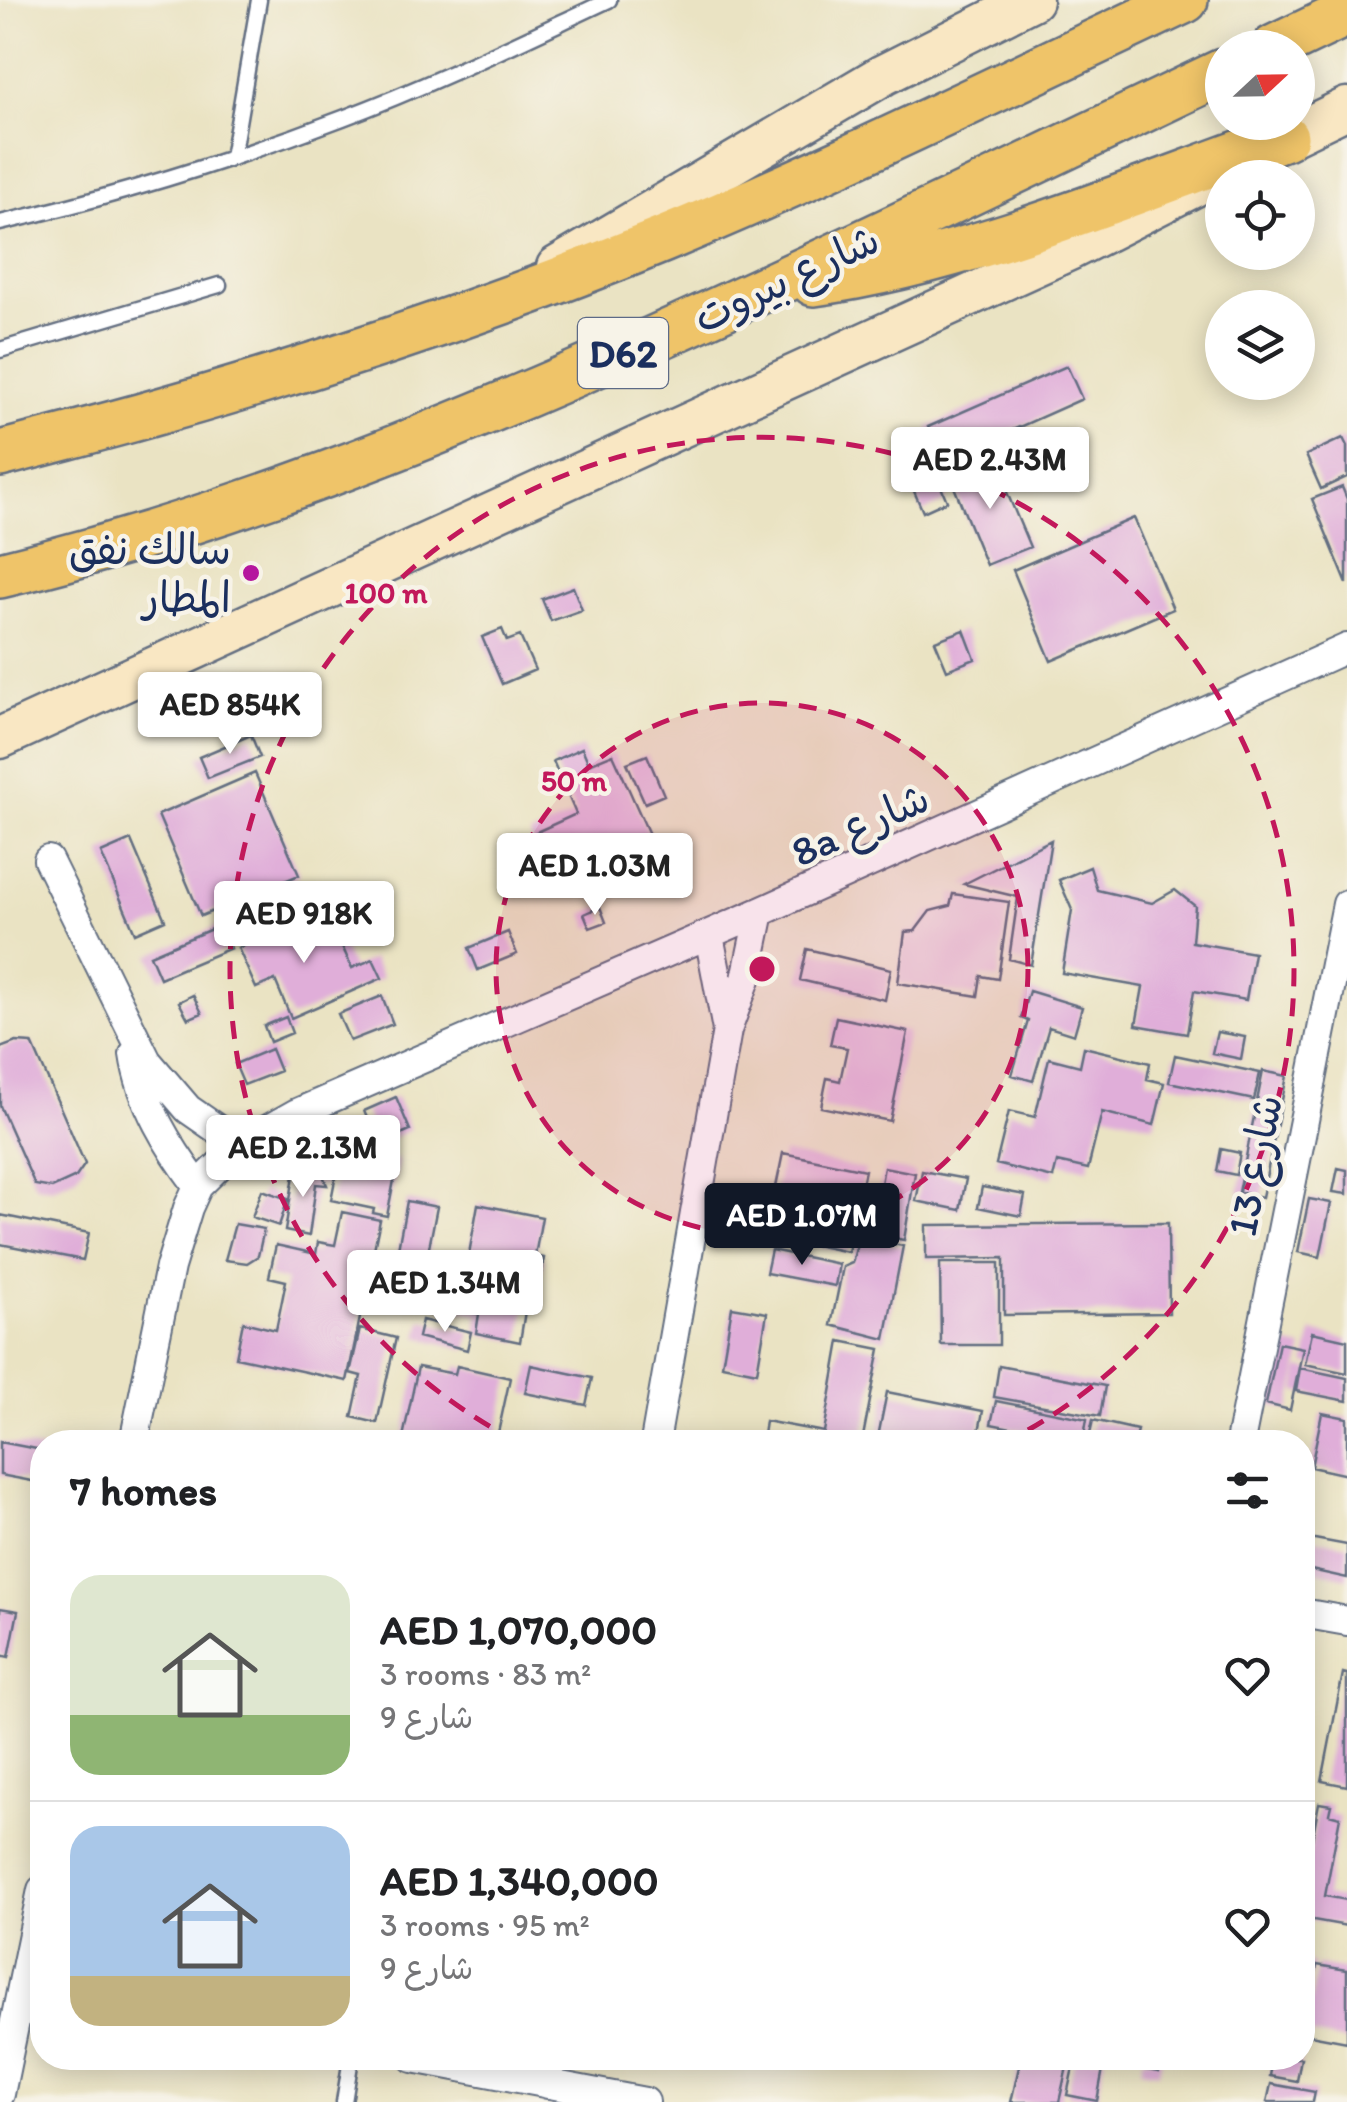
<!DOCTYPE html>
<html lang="en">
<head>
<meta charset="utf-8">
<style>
  :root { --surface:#fff; --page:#f2f2f2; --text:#202124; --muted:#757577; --line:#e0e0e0; --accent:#111827 }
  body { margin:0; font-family:Itim,"Playpen Sans Arabic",sans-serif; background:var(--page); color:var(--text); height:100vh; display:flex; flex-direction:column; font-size:38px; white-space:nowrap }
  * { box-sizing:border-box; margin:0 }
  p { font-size:32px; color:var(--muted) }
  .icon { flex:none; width:55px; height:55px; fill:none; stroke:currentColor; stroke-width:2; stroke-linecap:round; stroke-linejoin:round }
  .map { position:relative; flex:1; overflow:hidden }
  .side { position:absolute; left:30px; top:1430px; width:1285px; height:640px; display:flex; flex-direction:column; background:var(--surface); border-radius:40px; box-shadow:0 5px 25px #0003 }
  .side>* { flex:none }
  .needle { width:65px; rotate:68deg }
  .buttons { position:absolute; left:1205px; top:30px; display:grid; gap:20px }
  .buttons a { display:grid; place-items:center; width:110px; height:110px; border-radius:50%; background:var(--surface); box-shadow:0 5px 25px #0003; font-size:50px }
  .price { position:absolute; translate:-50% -85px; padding:0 22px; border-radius:10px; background:#fff; color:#222; font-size:32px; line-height:65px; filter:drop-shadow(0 2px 5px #0008) }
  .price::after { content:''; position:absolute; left:50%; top:60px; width:30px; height:22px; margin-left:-15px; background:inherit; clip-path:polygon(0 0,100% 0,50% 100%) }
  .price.on { background:var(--accent); color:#fff }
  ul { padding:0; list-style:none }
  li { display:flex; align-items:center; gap:30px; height:250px; padding:0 40px }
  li+li { border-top:2px solid var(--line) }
  li span { display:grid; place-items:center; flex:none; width:280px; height:200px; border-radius:30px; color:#555 }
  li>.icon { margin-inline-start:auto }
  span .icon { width:120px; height:120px; fill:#fffc; stroke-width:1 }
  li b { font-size:42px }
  h2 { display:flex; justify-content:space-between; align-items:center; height:120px; padding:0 40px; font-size:42px }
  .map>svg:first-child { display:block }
</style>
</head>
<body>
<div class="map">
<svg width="1347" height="2102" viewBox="0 0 1347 2102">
  <rect width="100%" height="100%" fill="#f7f3e8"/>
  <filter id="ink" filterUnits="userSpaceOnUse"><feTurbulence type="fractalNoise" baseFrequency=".01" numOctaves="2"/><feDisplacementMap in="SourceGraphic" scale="20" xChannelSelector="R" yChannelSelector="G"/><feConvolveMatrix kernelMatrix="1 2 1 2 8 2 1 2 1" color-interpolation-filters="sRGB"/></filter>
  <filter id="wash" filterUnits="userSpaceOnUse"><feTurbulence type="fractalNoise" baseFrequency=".0048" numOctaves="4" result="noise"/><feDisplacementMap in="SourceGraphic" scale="40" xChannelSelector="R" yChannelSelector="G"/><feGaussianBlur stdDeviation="2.25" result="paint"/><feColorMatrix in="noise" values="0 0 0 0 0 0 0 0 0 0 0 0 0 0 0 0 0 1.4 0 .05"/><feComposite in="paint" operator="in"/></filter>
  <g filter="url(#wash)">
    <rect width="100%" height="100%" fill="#eae3c3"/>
    <g id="blocks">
      <path fill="#e0aed9" d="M1067,366l15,33 -139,62 -15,-34z
        M1343,438l4,8v31l-26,12 -15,-34z
        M929,458l18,43 -24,11 -19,-44z
        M993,459l37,88 -44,18 -36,-88z
        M1342,487l5,12v85l-35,-85z
        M1134,518l39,91 -122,52 -38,-91z
        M573,587l9,23 -31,11 -9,-22z
        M502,629l5,12 13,-5 15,34 -33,14 -20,-47z
        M964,630l11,29 -28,11 -12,-29z
        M251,735l9,22 -52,21 -9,-21z
        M582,748l7,16 24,-10 39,87 -82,36 -10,-25 -19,8 -11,-25 46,-21 -23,-53z
        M647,755l17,40 -19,8 -18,-40z
        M255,773l44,102 -98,41 -43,-101z
        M131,840l34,80 -30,13 -34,-80z
        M1051,840l-20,125 -22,-6 9,-62 -54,-13z
        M1090,867l7,23 55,13 23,-13 20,16 -3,36 62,11 -8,47 -52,-9 -7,43 -51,-9 7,-38 -81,-14 10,-63 -13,-30z
        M953,894l56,8 -11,77 -17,-3 -3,20 -80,-13 7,-51 10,-1 15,-20 20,-5z
        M600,907l6,15 -16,6 -6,-14z
        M294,912l15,33 27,-12 16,35 21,-9 9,19 -91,40 -16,-38 -19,8 -18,-40 26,-11 -5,-9z
        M221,925l10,23 -71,30 -10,-23z
        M508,932l9,22 -39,16 -9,-22z
        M807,949l84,20 -6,31 -85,-20z
        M1029,991l53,16 -8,28 -25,-8 -16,54 -21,-6 16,-54 -7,-3z
        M193,995l9,18 -14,6 -9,-17z
        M382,996l11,28 -43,17 -12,-27z
        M286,1017l6,16 -22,9 -6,-16z
        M836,1017l72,15 -18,89 -69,-14 6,-29 13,3 7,-33 -17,-3z
        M1217,1032l28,5 -4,22 -29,-6z
        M16,1042l16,1 53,121 -9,13 -24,11 -17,-3 -35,-79v-58z
        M1084,1047l66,16 -3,16 17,4 -10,42 -52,-13 -14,57 -31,-7 -4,16 -57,-14 13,-53 26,6 14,-59 31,8z
        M271,1049l9,22 -36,14 -9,-21z
        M1175,1055l85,18 -6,27 -85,-18z
        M1263,1071l24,5 -25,121 -23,-5z
        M396,1097l14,33 -32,14 -14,-33z
        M1221,1149l19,4 -4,22 -19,-4z
        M341,1150l57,10 -11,56 -14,-3 1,-4 -43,-9z
        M783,1153l82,17 -17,82 -82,-17z
        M318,1163l9,22 -11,-1 -7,52 -24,-5 9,-56z
        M884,1167l31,6 -11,67 -32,-6z
        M1338,1168l9,2v24l-14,-2z
        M922,1171l44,8 -6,31 -44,-9z
        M982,1187l43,8 -4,21 -43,-9z
        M262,1190l26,9 -9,27 -27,-9z
        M1309,1199l22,4 -11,54 -22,-5z
        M407,1201l30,6 -12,61 40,8 13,-72 64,13 -7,39 9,2 -8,43 -9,-2 -7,43 -44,-9 3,-19 -90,-18z
        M342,1212l38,8 -33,161 -111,-24 7,-35 33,8 10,-49 -17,-4 7,-32 40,9 2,-12 17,3z
        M0,1215l89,18 -6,27 -83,-16z
        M1168,1223l1,90 -165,2v-57l-78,1v-34z
        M235,1224l29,5 -6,27 -11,7 -22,-3z
        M859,1237l44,9 -18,93 -54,-14 12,-58 9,-4z
        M771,1250l68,14 -4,22 -69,-13z
        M940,1263h59v82h-58z
        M732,1307l35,6 -10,59 -35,-7z
        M422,1320l49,12 -4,18 -49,-13z
        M360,1329l36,9 -19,85 -25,-6 9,-41 -11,-3z
        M1312,1332l35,8v33l-42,-9z
        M840,1341l40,8 -18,93h-100l3,-21 59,11z
        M1279,1343l24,5 -13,62 -24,-6z
        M531,1365l61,13 -6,27 -61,-12z
        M457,1366l53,12 -14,64h-94l16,-75 37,7z
        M999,1366l106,20 -5,30 -106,-19z
        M1300,1368l47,10v23l-51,-10z
        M887,1392l96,19 -6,31h-100z
        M996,1401l91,18 -4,23 -92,-18z
        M1322,1413l25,5v57l-36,-8z
        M1093,1420l44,10 -3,12h-46z
        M999,1430l53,11v1h-56z
        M0,1442l42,8 -5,32 -37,-7z
        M1302,1498l7,1 -5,24h-2z
        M1304,1537l43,8v33l-45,-10z
        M0,1608l18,3 -9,46 -9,-2z
        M1343,1673l4,1v112l-25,-5z
        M1319,1803l12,2 -2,9 11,3 -15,79 22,4v26l-45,-8v-26z
        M1302,1961l11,3 -9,39h-2z
        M1317,1965l30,5v72l-42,-8z
        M1021,2058h48l-10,44h-48z
        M1075,2058h30l-8,43 -30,-6z
        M1143,2058h19l-3,14 -18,-3z
        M1273,2058h28l-4,23 -27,-5z
        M1271,2084l44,8 -2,10h-46z"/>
    </g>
  </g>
  <g filter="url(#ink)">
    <use href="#blocks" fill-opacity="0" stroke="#636e81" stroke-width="2.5"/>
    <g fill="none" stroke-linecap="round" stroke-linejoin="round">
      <g stroke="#636e81" stroke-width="19">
        <path id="service" d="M232,158l27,-158
          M0,223c117,-27 231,-62 343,-105 91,-34 178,-77 266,-118
          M0,350l219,-65
          M344,2102l7,-44"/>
      </g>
      <g stroke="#636e81" stroke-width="32">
        <path id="minor" d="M48,860l99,201 41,48 52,36
          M709,935l18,95
          M134,1054c7,49 35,93 64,132
          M134,1442l36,-175 18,-59 10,-22 42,-41 57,-32 463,-201 587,-264
          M655,1442l72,-412 19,-51 14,-67
          M1240,1442l107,-538
          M1302,1613l45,8
          M413,2058l232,44
          M548,2084l2,-26
          M0,2094l42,-204"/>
      </g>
      <g stroke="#636e81" stroke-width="45">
        <path id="secondary" d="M1256,152l91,-44
          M557,267l326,-192 149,-75
          M0,738l1071,-489 126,-64"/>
      </g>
      <g stroke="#636e81" stroke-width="50">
        <path id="primary" d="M1274,48l73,-35
          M814,283c157,-22 321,-93 471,-146
          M0,454c225,-57 447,-126 662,-214 177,-73 349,-159 523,-240
          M0,575c224,-54 437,-139 647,-233 193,-86 384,-179 575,-270"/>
      </g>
      <use href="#service" stroke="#fff" stroke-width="14"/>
      <use href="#minor" stroke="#fff" stroke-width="28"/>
      <use href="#secondary" stroke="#f9e7c3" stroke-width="40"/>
      <use href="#primary" stroke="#efc469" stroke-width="45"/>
    </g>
  </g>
  <circle cx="762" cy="969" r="266" fill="#c2185b" fill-opacity=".12"/>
  <g fill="none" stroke="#c2185b" stroke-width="5" stroke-dasharray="18 12">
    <circle cx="762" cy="969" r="266"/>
    <path d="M516 1441A532 532 0 1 1 1008 1441"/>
  </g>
  <circle fill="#b5179e" stroke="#f7f3e8" stroke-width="4" cx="251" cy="573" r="10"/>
  <g text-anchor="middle" stroke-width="9" stroke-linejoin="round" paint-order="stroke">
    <rect fill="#f7f3e8" stroke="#5d6a87" stroke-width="2.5" x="578" y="318" width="90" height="70" rx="8"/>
    <g font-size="40" font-weight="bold" fill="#1b2f5e">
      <text x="623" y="367">D62</text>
    </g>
    <g font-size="42" fill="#1b2f5e" stroke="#f7f3e8">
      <text transform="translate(786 278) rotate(-25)" y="15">شارع بيروت</text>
      <text transform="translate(860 824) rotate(-24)" y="15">8a شارع</text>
      <text transform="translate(1254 1165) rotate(-79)" y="15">شارع 13</text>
    </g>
    <g font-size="42" fill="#1b2f5e" stroke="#f7f3e8" text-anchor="end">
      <text x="231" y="564">سالك نفق<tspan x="231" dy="48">المطار</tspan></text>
    </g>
  </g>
  <circle cx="762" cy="969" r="15" fill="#c2185b" stroke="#f7f3e8" stroke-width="5"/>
  <g font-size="30" text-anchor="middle" font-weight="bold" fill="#c2185b" stroke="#f7f3e8" stroke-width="9" stroke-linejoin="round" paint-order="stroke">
    <text x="386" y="603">100 m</text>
    <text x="574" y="791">50 m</text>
  </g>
</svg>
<div class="buttons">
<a><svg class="needle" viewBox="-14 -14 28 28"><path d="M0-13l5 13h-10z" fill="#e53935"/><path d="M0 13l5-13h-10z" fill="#757577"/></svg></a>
<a><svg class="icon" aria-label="locate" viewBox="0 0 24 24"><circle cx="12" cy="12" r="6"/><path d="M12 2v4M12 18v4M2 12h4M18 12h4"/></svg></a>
<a><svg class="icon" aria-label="layers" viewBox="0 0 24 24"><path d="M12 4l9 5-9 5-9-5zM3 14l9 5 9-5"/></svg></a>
</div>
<b class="price" style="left:990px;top:512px">AED 2.43M</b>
<b class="price" style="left:230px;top:757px">AED 854K</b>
<b class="price" style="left:595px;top:918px">AED 1.03M</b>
<b class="price" style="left:304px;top:966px">AED 918K</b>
<b class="price" style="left:303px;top:1200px">AED 2.13M</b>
<b class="price on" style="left:802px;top:1268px">AED 1.07M</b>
<b class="price" style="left:445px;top:1335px">AED 1.34M</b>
<section class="side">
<h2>7 homes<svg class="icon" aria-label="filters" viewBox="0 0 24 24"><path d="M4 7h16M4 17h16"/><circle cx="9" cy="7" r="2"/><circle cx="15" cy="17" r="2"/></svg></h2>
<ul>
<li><span style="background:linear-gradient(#dfe7d0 70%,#8fb573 0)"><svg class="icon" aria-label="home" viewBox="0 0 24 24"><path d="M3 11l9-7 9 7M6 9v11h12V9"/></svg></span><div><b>AED 1,070,000</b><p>3 rooms · 83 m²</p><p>شارع 9</p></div><svg class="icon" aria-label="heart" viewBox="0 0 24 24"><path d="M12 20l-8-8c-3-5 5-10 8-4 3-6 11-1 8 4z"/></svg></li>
<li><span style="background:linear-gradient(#a9c7e8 75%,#c2b280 0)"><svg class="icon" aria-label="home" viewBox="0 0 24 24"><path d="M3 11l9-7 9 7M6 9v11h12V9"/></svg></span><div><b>AED 1,340,000</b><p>3 rooms · 95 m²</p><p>شارع 9</p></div><svg class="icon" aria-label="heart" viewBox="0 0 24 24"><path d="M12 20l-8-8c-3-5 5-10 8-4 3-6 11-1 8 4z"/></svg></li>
</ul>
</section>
</div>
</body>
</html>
